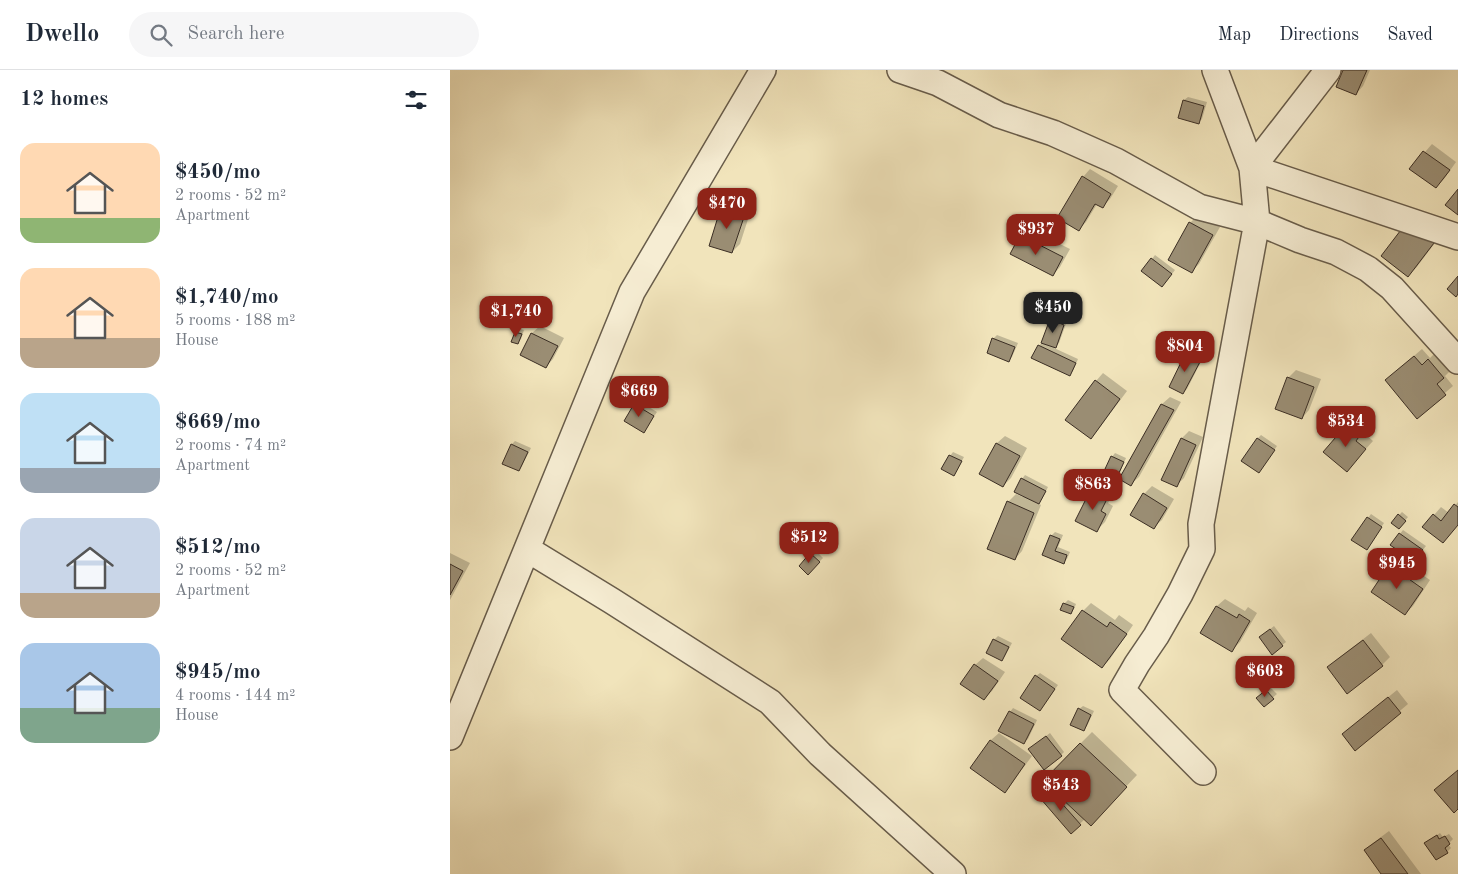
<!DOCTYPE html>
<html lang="en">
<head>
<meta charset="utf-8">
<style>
  :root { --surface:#fff; --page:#f6f6f7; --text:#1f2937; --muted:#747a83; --line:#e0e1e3; --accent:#8f2418 }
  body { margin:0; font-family:"Old Standard TT",serif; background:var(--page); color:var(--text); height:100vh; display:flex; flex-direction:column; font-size:19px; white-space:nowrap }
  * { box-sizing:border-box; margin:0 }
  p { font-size:16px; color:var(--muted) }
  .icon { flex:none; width:28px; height:28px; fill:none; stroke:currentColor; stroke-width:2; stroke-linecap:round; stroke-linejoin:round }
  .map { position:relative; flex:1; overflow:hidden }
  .details { display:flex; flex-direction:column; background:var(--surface); width:450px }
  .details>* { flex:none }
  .price { position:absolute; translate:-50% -42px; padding:0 11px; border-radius:10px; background:var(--accent); color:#fff; font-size:16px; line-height:32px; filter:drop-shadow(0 1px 2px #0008) }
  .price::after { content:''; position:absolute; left:50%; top:30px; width:15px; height:11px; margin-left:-8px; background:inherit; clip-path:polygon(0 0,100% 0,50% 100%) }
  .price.on { background:#222; color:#fff }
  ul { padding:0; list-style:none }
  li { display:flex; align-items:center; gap:15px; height:125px; padding:0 20px }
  li span { display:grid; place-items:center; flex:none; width:140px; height:100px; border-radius:15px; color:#555 }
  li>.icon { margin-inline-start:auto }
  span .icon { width:60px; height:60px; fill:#fffc; stroke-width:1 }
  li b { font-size:21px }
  h2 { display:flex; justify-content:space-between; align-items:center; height:60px; padding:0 20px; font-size:21px }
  header { display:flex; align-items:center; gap:30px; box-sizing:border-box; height:70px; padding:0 25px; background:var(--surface); border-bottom:1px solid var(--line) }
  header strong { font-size:24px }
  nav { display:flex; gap:28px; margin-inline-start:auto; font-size:18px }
  .search { width:350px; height:45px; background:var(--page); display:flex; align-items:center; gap:12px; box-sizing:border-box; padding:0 18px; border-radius:28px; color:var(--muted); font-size:19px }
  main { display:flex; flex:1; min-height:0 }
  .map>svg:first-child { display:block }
</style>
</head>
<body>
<header>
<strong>Dwello</strong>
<div class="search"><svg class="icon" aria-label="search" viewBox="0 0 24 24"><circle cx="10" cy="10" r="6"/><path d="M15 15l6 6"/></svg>Search here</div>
<nav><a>Map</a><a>Directions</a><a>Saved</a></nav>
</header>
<main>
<section class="details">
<h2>12 homes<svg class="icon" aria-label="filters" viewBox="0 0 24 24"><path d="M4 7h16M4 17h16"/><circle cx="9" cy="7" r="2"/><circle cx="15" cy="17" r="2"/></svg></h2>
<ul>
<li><span style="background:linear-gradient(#ffd9b3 75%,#8fb573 0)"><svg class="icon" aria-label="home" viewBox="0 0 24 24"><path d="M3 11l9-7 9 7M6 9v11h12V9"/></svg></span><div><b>$450/mo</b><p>2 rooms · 52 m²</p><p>Apartment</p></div></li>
<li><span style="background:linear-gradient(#ffd9b3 70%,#b9a48a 0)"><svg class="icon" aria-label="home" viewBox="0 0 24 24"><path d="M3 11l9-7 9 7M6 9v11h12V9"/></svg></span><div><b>$1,740/mo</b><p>5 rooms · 188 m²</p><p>House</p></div></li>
<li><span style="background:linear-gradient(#bfe0f5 75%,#9aa5b1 0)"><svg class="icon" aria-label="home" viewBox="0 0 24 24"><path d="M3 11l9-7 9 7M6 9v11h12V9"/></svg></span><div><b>$669/mo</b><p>2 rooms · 74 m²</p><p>Apartment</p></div></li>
<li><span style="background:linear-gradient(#c9d6e8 75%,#b9a48a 0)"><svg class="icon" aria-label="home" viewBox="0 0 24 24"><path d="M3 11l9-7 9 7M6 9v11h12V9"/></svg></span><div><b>$512/mo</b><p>2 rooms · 52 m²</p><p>Apartment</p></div></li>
<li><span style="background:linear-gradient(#a9c7e8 65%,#7fa58c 0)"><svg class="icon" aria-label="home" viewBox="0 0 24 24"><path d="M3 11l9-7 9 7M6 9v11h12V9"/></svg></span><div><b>$945/mo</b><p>4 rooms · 144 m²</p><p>House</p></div></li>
</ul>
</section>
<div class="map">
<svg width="1008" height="804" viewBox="0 0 1008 804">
  <rect width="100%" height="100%" fill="#f1e4bb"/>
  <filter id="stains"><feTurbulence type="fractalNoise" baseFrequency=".004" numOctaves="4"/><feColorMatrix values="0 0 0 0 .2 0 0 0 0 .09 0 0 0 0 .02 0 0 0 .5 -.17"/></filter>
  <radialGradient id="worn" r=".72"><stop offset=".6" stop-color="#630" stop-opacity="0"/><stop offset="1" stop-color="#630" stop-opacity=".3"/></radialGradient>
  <path fill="#0003" d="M895,0h25l-7,16 -7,8z
    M738,27l19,5 -5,17 -4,4 -19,-6 5,-17z
    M982,74l24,18 -12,17 -8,7 -25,-18z
    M640,99l28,17 -8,13 -8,8 -5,-3 -11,18 -7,7 4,-52z
    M280,130l22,7 -12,37 -8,8 -22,-7 12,-38z
    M748,145l22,12 -21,37 -8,8 -22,-13 21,-36z
    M966,145l25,20 -25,33 -8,7z
    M578,158l42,21 -10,18 -7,8 -42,-22 10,-18z
    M705,185l20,15 -9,12 -14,-23z
    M604,246l13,5 -8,22 -5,5 24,11 -5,12 -4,4 -30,-29 3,-4 9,-22z
    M90,256l24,12 -11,21 -7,8 -25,-13 11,-21z
    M70,259l4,1 -3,9 -4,4 -4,-2 3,-9z
    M547,265l21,8 -6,14 -3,3 -16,-21z
    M741,279l13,7 -17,33 -4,4 4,-40z
    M972,279l8,9 6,-6 15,18 -6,6 8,10 -36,31 -23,-44z
    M846,300l25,9 -12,31 -7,8 -14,-40z
    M653,303l24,18 -29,39 -7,7 5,-56z
    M720,327l11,5 -42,75 -8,7 -10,-6 41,-74z
    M189,331l18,11 -10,15 -21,-7z
    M906,346l12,10 -5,6 10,9 -19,21 -5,-38z
    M739,361l14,6 -19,41 -8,8 6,-48z
    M811,365l16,11 -15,22 -4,-30z
    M555,366l22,12 -16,30 -8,8 -22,-13 16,-30z
    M65,371l16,7 -9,18 -3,4 -15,-7 8,-19z
    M503,382l11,5 -7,13 -3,4 -4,-18z
    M665,383l11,5 -5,12 -3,4 -6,-17z
    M575,405l23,12 -6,12 -4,4 3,2 -19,46 -7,8 -7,-57 8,-8 7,3 -1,-18z
    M650,412l15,7 -7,14 5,3 -8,16 -8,8 -5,-40z
    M702,416l22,13 -12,21 -8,7 -10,-33z
    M1008,432v23l-15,17 -9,-27 7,-8 8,6z
    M952,442l6,5 -9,11v-13z
    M921,444l13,9 -14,22 -2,-27z
    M953,460l23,16 -8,10 -26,-12z
    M605,462l8,3 -5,12 12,5 -3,7 -3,3 -20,-7 7,-19z
    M365,480l8,8 -15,15 -7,-7z
    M0,483l20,10 -20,37z
    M948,488l32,22 -17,26 -8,8 -15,-48z
    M775,529l20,12 3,-4 9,6 -17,29 -8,8 -30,-18 15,-26z
    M618,530l8,4 -2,5 -3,4 -7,-9z
    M641,533l24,17 4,-5 14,10 -23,34 -8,8 -39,-28 20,-28z
    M824,556l12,16 -14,11 -8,-19z
    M921,563l19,24 -8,8 -35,27 -18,-24 7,-8z
    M548,566l14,7 -7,13 -3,4 -8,-20z
    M533,588l22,14 -13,19 -8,8 -9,-34z
    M590,603l18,12 -15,21 -7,-30z
    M820,617l7,7 -13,11 -6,-7z
    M947,620l11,14 -53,45 -12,-15z
    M633,636l11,5 -7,15 -4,4 -4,-21z
    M563,638l24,12 -9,19 -4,3 -14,-30z
    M642,662l45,43 -35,37 -17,7 -14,13 -29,-34 11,-10 27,-44z
    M549,663l33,23 -20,27 -7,8 -33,-23 19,-28z
    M600,663l14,19 -3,3 -28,-9z
    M939,761l32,43h-38l-18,-24 8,-7z
    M990,763l3,4 6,-3 4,5 -5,5 3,4 -4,4 -17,-12z"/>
  <path fill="#9a8d73" stroke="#3b2e24" d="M893,0h24l-11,25 -20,-8z
    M733,30l21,6 -5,18 -21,-6z
    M973,81l27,19 -14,18 -27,-19z
    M632,106l29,18 -8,14 -8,-4 -16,27 -22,-13z
    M1008,119v26l-13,-10z
    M271,137l24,7 -13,39 -23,-7z
    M739,152l24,13 -21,38 -24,-13z
    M957,152l27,21 -26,34 -27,-21z
    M570,165l43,22 -10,19 -43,-22z
    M701,188l21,16 -10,13 -21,-16z
    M1008,206v18l-2,3 -9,-8z
    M600,249l14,6 -8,23 -15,-5z
    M65,262l7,2 -4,10 -7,-2z
    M81,263l27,13 -12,22 -26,-13z
    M542,268l23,9 -6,15 -22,-9z
    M588,275l38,18 -6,13 -39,-18z
    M736,282l15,8 -18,34 -14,-7z
    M964,286l8,9 6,-6 16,19 -7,6 9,11 -29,24 -32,-39z
    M837,307l27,10 -12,32 -27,-10z
    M645,310l25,19 -29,40 -26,-19z
    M184,334l20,12 -10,17 -20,-12z
    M711,334l13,6 -43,76 -12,-7z
    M898,353l13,11 -5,7 10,8 -19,23 -24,-20z
    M731,368l15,7 -19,42 -16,-7z
    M807,368l18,12 -16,23 -18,-12z
    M546,373l24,13 -17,31 -24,-13z
    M61,374l17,8 -9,19 -17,-7z
    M499,385l13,6 -8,15 -13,-7z
    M661,386l13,6 -6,13 -13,-6z
    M571,408l25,13 -7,13 -25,-12z
    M641,419l17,8 -7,14 5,3 -9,18 -22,-11z
    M693,423l24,15 -13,21 -24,-14z
    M557,431l27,12 -19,47 -28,-11z
    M1004,434l4,3v18l-15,18 -21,-16 11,-13 8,7z
    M948,444l8,7 -7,8 -8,-6z
    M917,447l15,10 -15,23 -16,-10z
    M949,463l24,17 -8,12 -25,-17z
    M600,465l10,4 -5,12 12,4 -3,9 -22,-9z
    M360,483l10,9 -12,13 -9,-9z
    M0,494l13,7 -13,24z
    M939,495l34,24 -18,26 -34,-23z
    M613,533l11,4 -3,7 -11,-4z
    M766,536l21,12 2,-4 11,7 -18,31 -32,-19z
    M632,540l25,17 3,-5 17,12 -25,34 -41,-29z
    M820,559l13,17 -11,9 -13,-18z
    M543,569l16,8 -7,14 -16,-8z
    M913,570l20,26 -36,28 -20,-27z
    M524,594l24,17 -14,19 -24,-16z
    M585,605l20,14 -15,22 -20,-13z
    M816,620l8,9 -10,8 -8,-9z
    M938,627l13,16 -46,38 -13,-17z
    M628,638l13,7 -7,16 -14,-6z
    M559,641l25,13 -10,20 -26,-13z
    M596,666l16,20 -18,14 -16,-21z
    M540,670l35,24 -20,29 -35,-25z
    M630,673l47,44 -36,39 -48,-45z
    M1008,700v39l-4,4 -20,-23z
    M600,720l31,35 -10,9 -31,-36z
    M987,765l2,4 6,-3 5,8 -5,4 3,5 -12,7 -12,-17z
    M931,768l27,36h-27l-17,-24z"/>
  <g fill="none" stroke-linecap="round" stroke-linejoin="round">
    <g stroke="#685c4a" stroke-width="28">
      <path id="minor" d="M450,0l38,13 61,32 54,18 63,28 83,46 58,15 43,18 36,12 32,17 24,19 66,73
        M802,98l206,69
        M802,98l76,-98
        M77,479l85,52 158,101 50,52 133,120
        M0,667l182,-445 131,-222
        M753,702l-81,-82 15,-26 19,-28 24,-42 22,-45 -1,-25 56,-302 -5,-54 -37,-98"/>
    </g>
    <use href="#minor" stroke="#f6edd3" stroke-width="25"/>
  </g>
  <rect width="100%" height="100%" filter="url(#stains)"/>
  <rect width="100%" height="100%" fill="url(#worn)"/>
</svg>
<b class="price" style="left:277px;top:160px">$470</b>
<b class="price" style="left:586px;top:186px">$937</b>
<b class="price on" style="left:603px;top:264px">$450</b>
<b class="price" style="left:66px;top:268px">$1,740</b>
<b class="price" style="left:735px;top:303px">$804</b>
<b class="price" style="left:189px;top:348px">$669</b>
<b class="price" style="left:896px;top:378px">$534</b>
<b class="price" style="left:643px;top:441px">$863</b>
<b class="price" style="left:359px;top:494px">$512</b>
<b class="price" style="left:947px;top:520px">$945</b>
<b class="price" style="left:815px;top:628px">$603</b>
<b class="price" style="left:611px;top:742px">$543</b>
</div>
</main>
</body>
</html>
